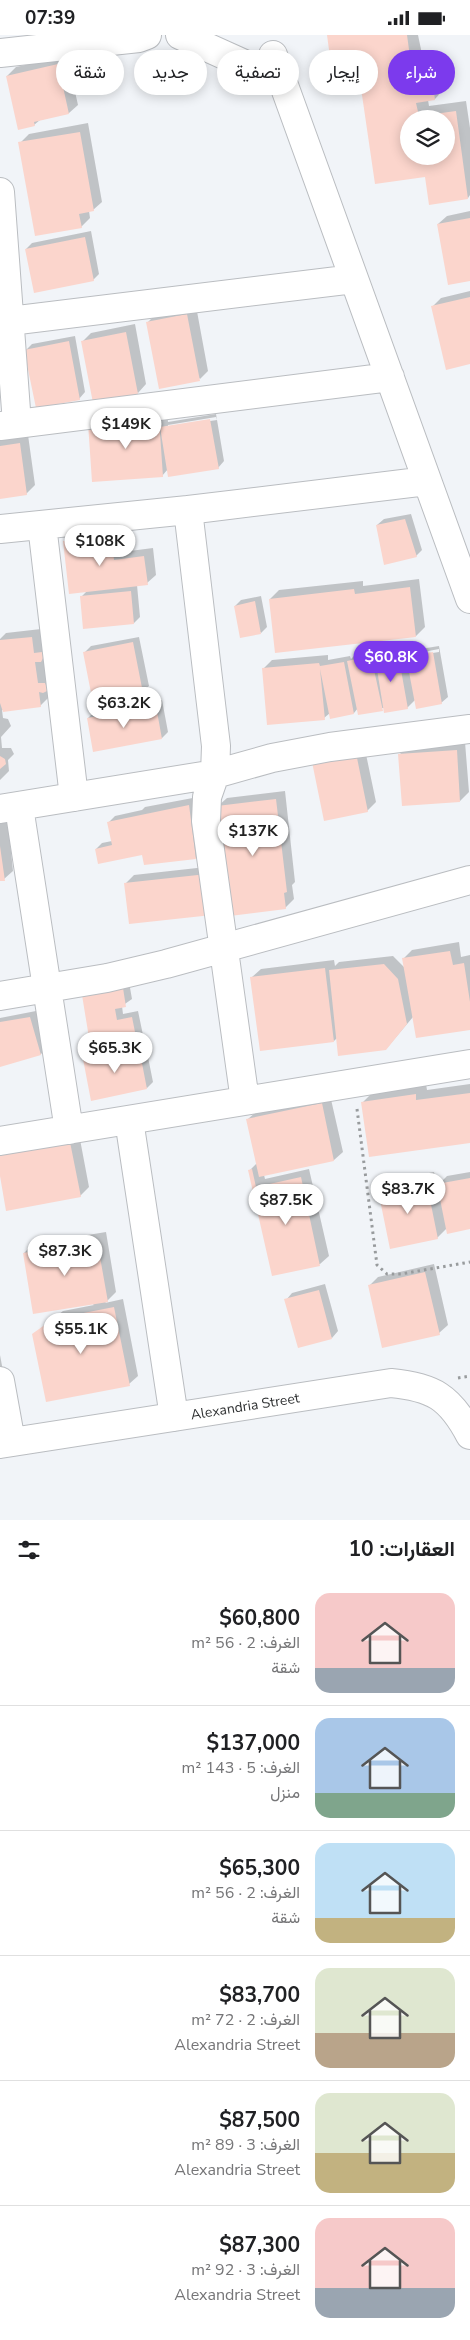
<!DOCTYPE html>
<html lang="ar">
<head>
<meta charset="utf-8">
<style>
  :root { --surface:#fff; --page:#f6f6f6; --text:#202124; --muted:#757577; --line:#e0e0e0; --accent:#7c3aed }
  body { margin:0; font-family:"Nunito Sans",Vazirmatn,sans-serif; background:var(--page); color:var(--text); direction:rtl; height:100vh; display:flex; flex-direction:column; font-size:19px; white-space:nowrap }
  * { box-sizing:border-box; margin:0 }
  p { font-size:16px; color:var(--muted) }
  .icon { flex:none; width:28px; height:28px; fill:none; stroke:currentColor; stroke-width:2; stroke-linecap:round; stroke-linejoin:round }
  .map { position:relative; height:1485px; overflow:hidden; direction:ltr }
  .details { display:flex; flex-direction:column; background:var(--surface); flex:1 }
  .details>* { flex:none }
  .guide { position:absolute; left:15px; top:15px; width:440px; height:45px; direction:rtl; display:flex; gap:10px }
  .tools { position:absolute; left:400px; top:75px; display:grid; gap:10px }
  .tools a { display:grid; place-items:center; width:55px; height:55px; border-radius:50%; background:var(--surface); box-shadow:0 2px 12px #0003; font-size:25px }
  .price { position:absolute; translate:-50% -42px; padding:0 11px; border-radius:18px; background:#fff; color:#222; font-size:16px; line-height:32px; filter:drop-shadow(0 1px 2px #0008) }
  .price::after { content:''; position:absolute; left:50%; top:30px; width:15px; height:11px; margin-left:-8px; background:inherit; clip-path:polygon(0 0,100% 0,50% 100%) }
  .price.active { background:var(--accent); color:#fff }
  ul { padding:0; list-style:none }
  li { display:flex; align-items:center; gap:15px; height:125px; padding:0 15px }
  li+li { border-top:1px solid var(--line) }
  li span { display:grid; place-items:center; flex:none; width:140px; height:100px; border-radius:15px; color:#555 }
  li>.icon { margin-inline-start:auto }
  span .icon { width:60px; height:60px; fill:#fffc; stroke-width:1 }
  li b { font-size:21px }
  h2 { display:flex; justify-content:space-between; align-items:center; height:60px; padding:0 15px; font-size:21px }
  .tag { padding:0 18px; border-radius:22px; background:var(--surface); box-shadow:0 2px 12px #0003; font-size:18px; line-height:45px }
  .tag.active { background:var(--accent); color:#fff }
  .status { display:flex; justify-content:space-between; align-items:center; height:35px; padding:0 25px; background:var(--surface); direction:ltr }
  .status svg { height:14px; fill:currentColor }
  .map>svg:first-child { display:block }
</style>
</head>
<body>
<div class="status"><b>07:39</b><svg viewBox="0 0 49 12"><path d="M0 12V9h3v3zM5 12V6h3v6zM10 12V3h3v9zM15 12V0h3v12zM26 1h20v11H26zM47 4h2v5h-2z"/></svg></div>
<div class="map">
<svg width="470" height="1485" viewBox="0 0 470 1485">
  <rect width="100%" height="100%" fill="#f1f4f8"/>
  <path fill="#0003" fill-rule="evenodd" d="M328,0h90l4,19 18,-3 5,37 -10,11 -7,1 1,6 37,-5 4,27v67l-2,3 -42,-23 -50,7 -18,-130zM409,84h37v37h-37z
    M67,21l11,49 -9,8 -29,7 -6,5 -27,-49 9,-9z
    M88,88l14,79 -9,8 -4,1 1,7 -9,9 -61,-84 9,-9z
    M470,176v69l-32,-56 9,-8z
    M91,196l8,43 -6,6 -67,-31 6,-6z
    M470,256v72l-38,-56 9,-9z
    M196,271l12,65 -8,8 -52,-57 8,-8z
    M135,289l11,60 -8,9 -55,-52 8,-8z
    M75,301l10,56 -6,7 -53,-49 6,-6z
    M167,375l1,12 48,-8 8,47 -6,7 -50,1 -6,7 -69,5zM216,382l1,3 -49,7v-2z
    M28,400l7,50 -9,9 -26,3v-58z
    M411,479l11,36 -6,6 -39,-31 7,-6z
    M120,492l2,25 31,-4 3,27 -9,8 -10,2 3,32 -6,6 -53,-26 6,-6 -23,-49 9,-9z
    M419,544l6,48 -9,9 -146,-37 9,-9 84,-9v5z
    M261,561l6,31 -6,6 -26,-27 6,-6z
    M41,594l8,68 -9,9 -38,4 1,8 5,1 3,7 -10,11 1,11h9l3,6 -6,6 1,11 -9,9v-141l6,-6z
    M139,602l10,49 -7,6 -57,-40 6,-6z
    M439,611l9,51 -7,6 -26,-3 -8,8h-49l-4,5h-24l-6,5 -61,-49 9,-9 56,-5v5l22,-4 1,3 4,-4 22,-4 1,4 4,-4 22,-3 2,11 8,-9zM439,614v3l-26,4v-2z
    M162,665l6,32 -6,6 -74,-20 6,-6z
    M363,705l13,62 -9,9 -42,8z
    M465,707l4,50 -9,9 -60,-47 9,-9z
    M285,756l10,91 -3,3 2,14 -9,9 -67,-102 9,-8z
    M198,762l6,52 -8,9 -100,-9 6,-6 10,-2 -3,-19 6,-6 27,-6 3,-3z
    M8,787l5,49 -9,8 -4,1v-57z
    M215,831l5,39 -95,-21 9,-9z
    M459,907l2,15 9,-2v73l-57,-11 -27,32 -48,-12 -4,4 -82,-64 9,-8 73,-9 1,6 4,-4 54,-6 12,12 -2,-9 9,-9z
    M129,947l3,17 -10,7 1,8 15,-3 5,24 -7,6 -53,-45z
    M36,976l11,37 -6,6 -41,12v-48z
    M145,1007l8,40 -6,6 -63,-29 6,-6z
    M426,1049l1,6 43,-6v57l-108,-38 11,-11z
    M330,1060l13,57 -9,8 -70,15 1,4 44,-10 20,87 -9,8 -47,11 -23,-105 7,-7 -9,-44 9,-8z
    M79,1099l10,53 -9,9 -80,-27v-16z
    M434,1137l3,14 10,-10 23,-4v56h-23l-10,10 -57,-48 8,-9z
    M106,1197l10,60 -11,11 18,-4 15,77 -9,8 -95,-50 29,-23 31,-6 -70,-52 9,-9z
    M434,1229l14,61 -9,8 -70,-47 9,-9z
    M325,1249l13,47 -6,7 -46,-38 6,-7z
    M0,1320l6,32 -6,7z"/>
  <path fill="#fbd5cc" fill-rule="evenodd" d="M327,0h80l4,29 19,-3 5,39 -19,3 3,13 37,-5 12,88 -39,6 -4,-28 -50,7 -19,-130 -26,3zM409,84h37v37h-37z
    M58,29l11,50 -35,8 1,4 -17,4 -12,-54z
    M80,97l14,79 -15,3 3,14 -47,8 -17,-94z
    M470,183v63l-22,4 -11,-61z
    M85,202l9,44 -60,12 -9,-44z
    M470,262v67l-24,6 -15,-64z
    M187,279l13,67 -41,8 -13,-67z
    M126,297l12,62 -45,9 -12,-62z
    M69,306l11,59 -44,8 -12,-58z
    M159,383l4,59 -71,5 -4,-59z
    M210,384l9,50 -51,8 -8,-50z
    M20,408l7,52 -27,4v-53z
    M405,484l12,38 -33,8 -8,-40z
    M111,500l3,25 30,-4 4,29 -79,9 -6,-53z
    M410,552l6,50 -141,16 -6,-54 85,-10 1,5z
    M131,556l3,33 -51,5 -3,-33z
    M255,566l6,33 -21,4 -6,-32z
    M32,602l2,16 8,-1 2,4 -3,6h-6l3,21h7l2,4v4l-4,2 -4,-1 2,15 -38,5 -3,-9v-63z
    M133,607l10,51 -50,10 -10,-51z
    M433,617l9,52 -26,5 -10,-53z
    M398,618l10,56 -24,4 -9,-56z
    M371,621l12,55 -25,4 -11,-54z
    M344,627l10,52 -24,5 -10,-50 5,51 -58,5 -5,-57 57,-5 1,3z
    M156,671l6,33 -69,13 -6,-34z
    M355,713l13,64 -44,9 -13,-64z
    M457,715l3,52 -58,4 -4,-52z
    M0,721l5,3 1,5 -6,5z
    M276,764l11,93 -3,1 2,16 -56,7 -13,-110z
    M189,770l7,54 -52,6 -2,-10 -44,9 -3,-15 17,-4 -5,-23z
    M0,811l5,35h-5z
    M207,839l5,41 -83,9 -5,-41z
    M450,916l3,14 11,-2 6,39v28l-54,8 -14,-80z
    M384,929l14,15 9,45 -21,26 -48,6 -9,-86z
    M325,933l9,74 -74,9 -10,-74z
    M123,953l3,19 -11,2 2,11 15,-3 5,25 -46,8 -9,-55z
    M30,982l11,38 -41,12v-45z
    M139,1013l8,41 -56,12 -8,-42z
    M470,1058v50l-101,14 -8,-55 55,-8v6z
    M322,1068l12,58 -75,16 -13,-58z
    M70,1107l11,55 -75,14 -6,-35v-21z
    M252,1134l4,18 45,-10 19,89 -48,10 -24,-106z
    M470,1143v51l-23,5 -10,-50z
    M426,1145l12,59 -48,10 -12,-59z
    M97,1205l11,62 -75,12 -10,-61z
    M425,1237l15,63 -58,13 -14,-63z
    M319,1255l13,49 -34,9 -14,-49z
    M114,1272l16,79 -84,16 -14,-68 21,-15z"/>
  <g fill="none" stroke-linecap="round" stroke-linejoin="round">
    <g stroke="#babdc1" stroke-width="30">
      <path id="street" d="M180,0l102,46
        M0,18l139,-15 8,-3
        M273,20l197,544
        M0,157l17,232
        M10,286l344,-42
        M0,391l390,-49
        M188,475l28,236 -1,28 -8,23 -1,24 39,280
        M42,490l32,272
        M0,494l188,-19 239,-29
        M19,772l50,323
        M0,774l215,-35 57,-16 58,-11 140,-18
        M0,961l107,-18 59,-14 304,-84
        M129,1085l45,297
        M0,1106l470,-77
        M0,1346l11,61
        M0,1409l391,-61c42,4 59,14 79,52"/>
    </g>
    <path stroke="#989b9d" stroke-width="3" stroke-dasharray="2.5 4" stroke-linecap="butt" d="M357,1074l20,156 10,9h14l69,-12
      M458,1343l12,-2"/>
    <use href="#street" stroke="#fff" stroke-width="28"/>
  </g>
  <g text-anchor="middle" stroke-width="4" stroke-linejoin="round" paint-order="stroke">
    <g font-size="14" fill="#303233" stroke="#fff">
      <text transform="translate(245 1371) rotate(-9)" y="5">Alexandria Street</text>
    </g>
  </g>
</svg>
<div class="tools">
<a><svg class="icon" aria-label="layers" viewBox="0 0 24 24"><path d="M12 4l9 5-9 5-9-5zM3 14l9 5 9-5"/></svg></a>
</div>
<b class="price" style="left:126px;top:415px">$149K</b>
<b class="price" style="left:100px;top:532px">$108K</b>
<b class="price active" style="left:391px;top:648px">$60.8K</b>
<b class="price" style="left:124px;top:694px">$63.2K</b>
<b class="price" style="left:253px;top:822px">$137K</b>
<b class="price" style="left:115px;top:1039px">$65.3K</b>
<b class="price" style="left:408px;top:1180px">$83.7K</b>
<b class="price" style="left:286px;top:1191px">$87.5K</b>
<b class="price" style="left:65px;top:1242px">$87.3K</b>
<b class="price" style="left:81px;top:1320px">$55.1K</b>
<div class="guide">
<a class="tag active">شراء</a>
<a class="tag">إيجار</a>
<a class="tag">تصفية</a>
<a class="tag">جديد</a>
<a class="tag">شقة</a>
</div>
</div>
<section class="details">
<h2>العقارات: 10<svg class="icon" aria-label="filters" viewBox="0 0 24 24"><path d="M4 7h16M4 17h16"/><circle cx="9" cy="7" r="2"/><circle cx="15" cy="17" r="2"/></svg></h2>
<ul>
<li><span style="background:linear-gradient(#f6c9c9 75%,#9aa5b1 0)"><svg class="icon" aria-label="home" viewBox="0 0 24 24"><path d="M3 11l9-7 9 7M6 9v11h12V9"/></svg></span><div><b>$60,800</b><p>الغرف: 2 · 56 m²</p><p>شقة</p></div></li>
<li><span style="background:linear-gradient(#a9c7e8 75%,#7fa58c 0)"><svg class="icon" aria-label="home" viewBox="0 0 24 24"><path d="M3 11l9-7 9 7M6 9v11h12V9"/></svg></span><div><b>$137,000</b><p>الغرف: 5 · 143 m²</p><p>منزل</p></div></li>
<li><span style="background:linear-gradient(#bfe0f5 75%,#c2b280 0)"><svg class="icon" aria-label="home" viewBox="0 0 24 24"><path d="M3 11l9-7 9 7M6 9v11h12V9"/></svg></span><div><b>$65,300</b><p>الغرف: 2 · 56 m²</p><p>شقة</p></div></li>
<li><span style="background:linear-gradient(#dfe7d0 65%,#b9a48a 0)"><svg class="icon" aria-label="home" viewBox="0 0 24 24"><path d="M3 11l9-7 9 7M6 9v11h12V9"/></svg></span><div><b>$83,700</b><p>الغرف: 2 · 72 m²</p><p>Alexandria Street</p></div></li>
<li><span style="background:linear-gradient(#dfe7d0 60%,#c2b280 0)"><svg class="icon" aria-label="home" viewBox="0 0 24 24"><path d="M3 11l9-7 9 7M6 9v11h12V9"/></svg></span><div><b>$87,500</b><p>الغرف: 3 · 89 m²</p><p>Alexandria Street</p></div></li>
<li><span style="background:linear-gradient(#f6c9c9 70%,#9aa5b1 0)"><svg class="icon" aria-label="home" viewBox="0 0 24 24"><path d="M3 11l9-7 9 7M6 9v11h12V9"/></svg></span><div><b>$87,300</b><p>الغرف: 3 · 92 m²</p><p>Alexandria Street</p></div></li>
</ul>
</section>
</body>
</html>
